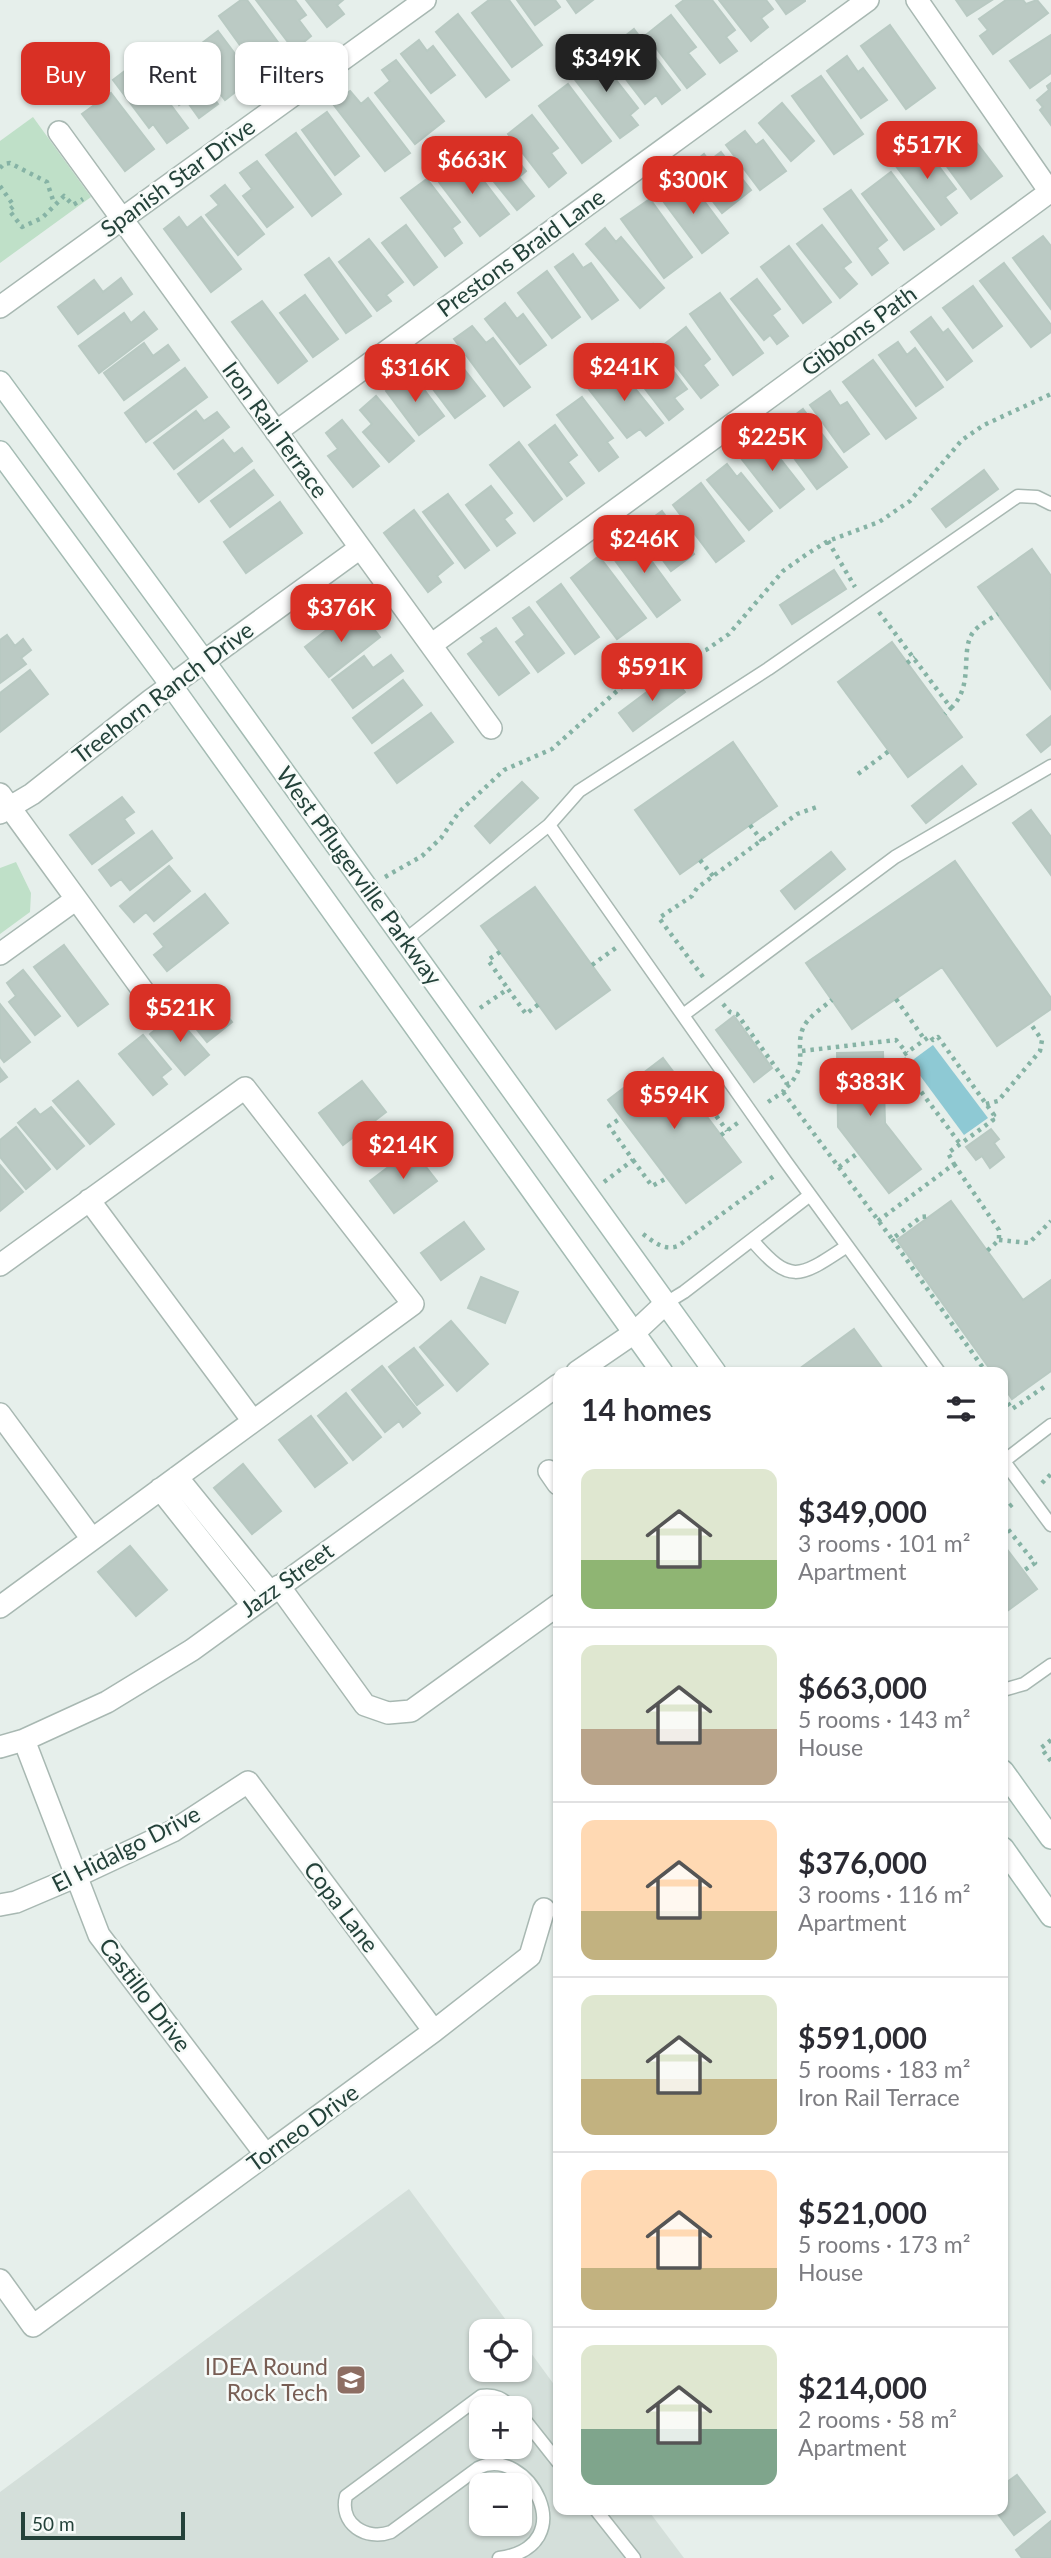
<!DOCTYPE html>
<html lang="en">
<head>
<meta charset="utf-8">
<style>
  :root { --surface:#fff; --page:#f7f7f7; --text:#2b2b33; --muted:#7c7c81; --line:#e1e1e2; --accent:#d93025 }
  body { margin:0; font-family:Lato,sans-serif; background:var(--page); color:var(--text); height:100vh; display:flex; flex-direction:column; font-size:26px; white-space:nowrap }
  * { box-sizing:border-box; margin:0 }
  p { font-size:23px; color:var(--muted) }
  .icon { flex:none; width:38px; height:38px; fill:none; stroke:currentColor; stroke-width:2; stroke-linecap:round; stroke-linejoin:round }
  .map { position:relative; flex:1; overflow:hidden }
  .panel { position:absolute; left:553px; top:1367px; width:455px; height:1148px; display:flex; flex-direction:column; background:var(--surface); border-radius:14px; box-shadow:0 2px 5px #0004 }
  .panel>* { flex:none }
  .top-card { position:absolute; left:21px; top:42px; width:427px; height:63px; display:flex; gap:14px }
  .fabs { position:absolute; left:469px; top:2319px; display:grid; gap:14px }
  .fabs a { display:grid; place-items:center; width:63px; height:63px; border-radius:14px; background:var(--surface); box-shadow:0 2px 5px #0004; font-size:35px }
  .scale { position:absolute; left:21px; bottom:18px; width:164px; box-sizing:border-box; padding-left:7px; border:4px solid #24423a; border-top:0; font-size:19px; line-height:24px; white-space:nowrap; color:#24423a; -webkit-text-stroke:5px #f7fbf9; paint-order:stroke }
  .price { position:absolute; translate:-50% -60px; padding:0 16px; border-radius:14px; background:var(--accent); color:#fff; font-size:23px; line-height:46px; filter:drop-shadow(0 2px 4px #0008) }
  .price::after { content:''; position:absolute; left:50%; top:42px; width:21px; height:16px; margin-left:-10px; background:inherit; clip-path:polygon(0 0,100% 0,50% 100%) }
  .price.selected { background:#222; color:#fff }
  ul { padding:0; list-style:none }
  li { display:flex; align-items:center; gap:21px; height:175px; padding:0 28px }
  li+li { border-top:2px solid var(--line) }
  li span { display:grid; place-items:center; flex:none; width:196px; height:140px; border-radius:14px; color:#555 }
  li>.icon { margin-inline-start:auto }
  span .icon { width:84px; height:84px; fill:#fffc; stroke-width:1 }
  li b { font-size:30px }
  h2 { display:flex; justify-content:space-between; align-items:center; height:84px; padding:0 28px; font-size:30px }
  .chip { padding:0 24px; border-radius:14px; background:var(--surface); box-shadow:0 2px 5px #0004; font-size:24px; line-height:63px }
  .chip.selected { background:var(--accent); color:#fff }
  .map>svg:first-child { display:block }
</style>
</head>
<body>
<div class="map">
<svg width="1051" height="2558" viewBox="0 0 1051 2558">
  <rect width="100%" height="100%" fill="#e6efeb"/>
  <path fill="#d4dfda" fill-rule="evenodd" d="M409,2189l105,142h-33v39h39v-32l38,52v120h90l36,48h-684v-66zM481,2408h39v38h-39zM481,2485h39v39h-39z"/>
  <path fill="#bfe0c8" d="M33,117l58,80 -91,66v-122z
    M16,862l15,31 -1,19 -30,22v-66z"/>
  <path fill="#8ec9d4" d="M933,1045l55,73 -24,17 -54,-73z"/>
  <path fill="#bbcac4" stroke="#b8c9c2" stroke-width="2" d="M241,0h6l33,45 -8,6 6,9 -18,13 -41,-57z
    M256,0h39l11,15 -7,5 12,16 -17,14z
    M306,0h37l-6,5 7,9 -17,13z
    M489,0h20l33,45 -30,22 -40,-54z
    M517,0h38l5,7 -25,18z
    M567,0h26l-17,13z
    M684,0h28l23,30 -9,7 11,14 -17,12 -44,-57z
    M719,0h47l7,9 -12,9 7,9 -17,14z
    M776,0h29v1l-19,13z
    M956,0h36l-25,16z
    M1006,0h17l3,4 11,-4 11,13 -55,41 -13,-18 8,-6 -9,-11z
    M458,14l51,66 -23,17 -50,-65z
    M671,15l25,32 -8,6 17,21 -18,14 -41,-53z
    M890,25l45,63 -29,21 -45,-63z
    M634,29l46,61 -18,14 -6,-9 -11,9 -40,-52z
    M218,31l35,47 -28,22 -36,-47z
    M1051,35v38l-21,15 -20,-27z
    M419,40l8,11 6,-5 22,29 -24,18 -30,-39z
    M176,47l42,57 -19,14 -13,-18 -7,5 -29,-39z
    M595,53l43,55 -8,7 8,10 -18,13 -51,-66z
    M847,56l11,16 5,-4 24,32 -26,18 -34,-47z
    M396,60l48,61 -29,23 -40,-51 15,-12 -8,-11z
    M138,61l50,67 -21,15 -14,-19 -4,4 -36,-48z
    M821,76l42,58 -29,20 -42,-58z
    M1051,83v42l-11,-15 3,-3 -6,-7 12,-10 -2,-4z
    M568,84l43,57 -29,22 -43,-57z
    M350,91l11,13 7,-6 42,55 -25,18 -52,-67z
    M111,93l43,56 -29,22 -43,-57z
    M782,103l32,38 -23,20 -32,-38z
    M327,112l32,44 -24,19 -33,-45z
    M532,115l26,33 -7,5 15,20 -17,14 -41,-53z
    M961,122l41,54 -31,23 -40,-54z
    M745,131l11,14 7,-5 23,31 -26,19 -34,-45z
    M296,133l45,61 -29,22 -46,-61z
    M919,140l37,49 -11,8 12,16 -16,12 -49,-64z
    M502,141l24,30 -7,6 15,19 -17,14 -40,-49z
    M721,152l30,38 -29,23 -35,-45 17,-14 5,7z
    M464,155l45,59 -29,22 -45,-59z
    M257,161l36,46 -26,20 -24,-31 9,-7 -12,-16z
    M891,172l43,57 -30,21 -42,-56z
    M427,179l33,43 -8,6 10,15 -17,13 -44,-58z
    M675,180l12,15 8,-6 33,44 -26,20 -45,-60z
    M225,185l39,49 -26,21 -32,-40 13,-10 -8,-9z
    M851,190l36,50 -10,8 11,15 -16,12 -48,-66z
    M650,199l42,58 -28,21 -43,-59z
    M179,217l8,11 14,-11 40,52 -30,23 -47,-63z
    M406,225l31,42 -23,18 -32,-42z
    M822,225l29,37 -8,6 14,16 -17,14 -43,-54z
    M605,228l11,14 5,-5 43,51 -24,20 -54,-64z
    M1043,236l8,10v63l-38,-51z
    M369,239l34,43 -17,13 5,6 -14,10 -38,-49z
    M789,246l42,56 -28,21 -42,-56z
    M573,254l10,14 8,-5 27,37 -26,19 -37,-52z
    M329,258l42,58 -25,17 -41,-58z
    M1004,263l47,62v7l-20,15 -51,-66z
    M547,271l33,46 -28,21 -34,-45z
    M121,278l11,16 -54,40 -20,-27 36,-27 9,12z
    M757,279l23,30 -8,6 16,21 -11,8 -7,-9 -6,5 -33,-41z
    M973,286l29,40 -29,22 -30,-40z
    M720,293l43,60 -30,22 -43,-61z
    M305,295l33,44 -25,18 -33,-44z
    M262,301l45,60 -29,22 -46,-61z
    M505,303l12,16 6,-5 23,31 -26,19 -35,-45z
    M144,312l13,17 -58,44 -20,-27 45,-33 7,10z
    M931,317l12,16 5,-4 24,32 -25,19 -36,-48z
    M472,326l14,17 7,-5 37,49 -26,19 -50,-67z
    M686,327l24,32 -7,6 15,20 -17,13 -40,-51z
    M898,342l9,13 8,-7 28,39 -27,19 -37,-51z
    M144,343l9,13 15,-11 11,15 -55,40 -20,-27z
    M653,344l34,45 -13,9 9,11 -14,11 -43,-56z
    M446,346l39,50 -30,22 -38,-50z
    M873,360l43,58 -30,21 -43,-57z
    M616,365l47,58 -17,13 -6,-7 -13,9 -40,-51z
    M185,368l22,29 -61,45 -21,-29z
    M411,372l33,44 -25,19 -33,-44z
    M830,391l10,15 7,-4 22,32 -25,18 -34,-47z
    M376,396l38,45 -25,21 -26,-30 9,-8 -12,-14z
    M582,397l31,41 -6,4 11,15 -19,14 -42,-56z
    M803,409l44,58 -30,22 -43,-58z
    M196,411l8,10 13,-9 12,15 -55,42 -20,-26z
    M342,420l37,46 -26,21 -25,-31 10,-7 -12,-16z
    M555,425l22,30 -9,7 16,21 -17,13 -38,-51z
    M764,438l40,51 -24,19 -40,-51z
    M223,440l11,14 8,-6 10,13 -53,41 -21,-28z
    M519,442l43,57 -28,22 -44,-56z
    M727,464l10,13 4,-4 31,38 -23,19 -42,-50z
    M254,470l19,25 -43,32 -19,-26z
    M984,470l14,19 -52,38 -14,-18z
    M701,483l43,58 -28,21 -43,-57z
    M491,486l21,27 -8,6 11,14 -18,13 -31,-41z
    M448,494l41,56 -24,18 -42,-56z
    M280,502l22,31 -56,40 -22,-31z
    M414,510l39,53 -16,13 4,6 -13,10 -44,-59z
    M662,511l32,43 -23,17 -32,-43z
    M631,533l49,67 -23,17 -49,-66z
    M1032,549l19,27 -1,112 -72,-101z
    M599,556l47,62 -29,21 -46,-61z
    M834,570l12,19 -54,35 -12,-19z
    M561,584l38,53 -24,17 -38,-52z
    M529,607l35,46 -26,19 -22,-30 9,-7 -12,-17z
    M351,611l14,18 6,-4 9,12 -51,40 -24,-30z
    M496,628l33,45 -30,22 -31,-41 16,-12 -3,-4z
    M7,635l8,11 8,-7 8,11 -10,8 5,6 -26,19v-43z
    M892,642l70,95 -54,40 -70,-95z
    M391,655l12,16 -50,37 -21,-28 32,-24 9,12z
    M30,670l18,24 -48,38v-39z
    M671,674l14,18 -52,39 -14,-18z
    M403,680l19,25 -50,38 -19,-25z
    M431,713l22,29 -56,41 -22,-30z
    M1051,716v28l-10,8 -14,-17z
    M733,742l44,64 -97,68 -45,-64z
    M962,766l14,18 -50,39 -14,-17z
    M522,782l16,16 -48,45 -15,-17z
    M122,797l12,15 -10,7 10,14 -42,31 -22,-29z
    M1031,810l20,27v38l-38,-52z
    M152,831l20,27 -42,32 -9,-11 -10,7 -12,-16z
    M831,852l14,17 -50,40 -14,-18z
    M955,861l96,137v11l-54,37 -55,-79 -90,62 -46,-66z
    M169,866l21,25 -36,30 -8,-9 -12,10 -14,-16z
    M535,887l75,103 -54,39 -75,-103z
    M205,894l23,29 -61,48 -13,-16 10,-8 -10,-13z
    M64,945l44,59 -30,22 -44,-59z
    M23,970l37,46 -25,19 -26,-33 7,-6 -9,-13z
    M207,990l25,32 -25,20 -26,-32z
    M0,1004l30,38 -26,20 -4,-5z
    M174,1014l35,41 -24,20 -35,-41z
    M734,1016l38,52 -18,14 -38,-52z
    M143,1035l28,34 -10,8 6,7 -14,11 -34,-41z
    M883,1052l2,71 36,46 -32,24 -51,-66 -1,-74z
    M663,1058l78,104 -55,41 -78,-103z
    M0,1068l7,9 -7,5z
    M78,1081l36,43 -24,20 -37,-43z
    M362,1081l24,31 -43,33 -24,-32z
    M51,1107l33,39 -27,23 -39,-46 17,-14 5,6z
    M16,1127l34,42 -24,20 -26,-32v-17z
    M991,1129l8,10 -5,4 10,14 -14,11 -8,-12 -6,4 -10,-13z
    M412,1149l25,32 -43,32 -24,-32z
    M0,1165l23,27 -23,19z
    M951,1201l72,99 28,-20v91l-39,28 -9,-13v-14h-11l-95,-132z
    M464,1222l20,27 -43,31 -20,-27z
    M481,1277l37,15 -13,31 -37,-15z
    M451,1321l37,43 -31,27 -37,-44z
    M854,1329l31,43h-90z
    M414,1348l29,37 -26,20 -28,-38z
    M382,1366l38,47 -17,14 -4,-6 -14,11 -33,-42z
    M346,1393l35,44 -28,23 -35,-44z
    M311,1416l36,47 -32,24 -36,-47z
    M243,1464l38,47 -29,23 -38,-46z
    M1003,1544l34,45 -34,25z
    M130,1546l37,44 -31,26 -38,-44z
    M1017,2475l28,37 -31,23 -19,-25h8v-25z
    M1051,2521v37h-29l-6,-8z"/>
  <g fill="none" stroke-linecap="round" stroke-linejoin="round">
    <g stroke="#a8b8b2" stroke-width="15">
      <path id="service" d="M405,940l144,-115
        M683,1015l212,-158 156,-91
        M752,1240c39,46 48,37 95,6
        M666,1303l18,-11 126,-97
        M939,1372l-153,-210 -237,-337 30,-34 189,-122 250,-173 19,1 14,7
        M1003,1460l48,65
        M1004,1461l47,-36
        M1003,1690l21,-6 27,-19
        M520,2414l38,48
        M596,2510l38,48
        M499,2558c86,-12 28,-115 -21,-90l-87,64c-25,9 -52,-8 -45,-36l135,-100c15,-2 22,3 32,12"/>
    </g>
    <g stroke="#a8b8b2" stroke-width="24">
      <path id="minor" d="M917,0l133,192
        M59,132l432,596
        M0,307l425,-307
        M276,432l592,-432
        M431,645l620,-454
        M0,794l144,198
        M0,813l32,-19 119,-94 209,-152
        M0,954l75,-54
        M89,1200l164,221
        M0,1265l245,-177 168,216 -413,303
        M577,1372l57,-39 32,-30
        M0,1414l92,125
        M549,1471l9,13
        M177,1477l93,115
        M160,1489l92,116
        M279,1586l86,119 23,8 23,-2 147,-106
        M24,1740l75,195 167,220
        M0,1747l24,-7 83,-38 85,-52 366,-265
        M0,1905l16,-3 61,-26 96,-45 75,-49 186,249
        M0,2280l33,46 401,-295 96,-75 14,-47"/>
    </g>
    <g stroke="#a4bbb3" stroke-width="24">
      <path id="secondary" d="M0,382l204,279 511,711
        M0,452l171,233 491,687
        M1003,1771l48,67
        M1003,1848l48,68"/>
    </g>
    <path stroke="#86b3a5" stroke-width="4.5" stroke-dasharray="3.5 5" stroke-linecap="butt" d="M0,168l4,-4 6,-1 37,19 7,21
      M0,186l14,20 -5,4 13,17 20,-9 22,-22 9,9 10,-6
      M828,541l27,46
      M879,612l72,96 -6,6
      M907,663l8,-6
      M951,708c25,-24 7,-60 24,-78 6,-6 15,-11 23,-16
      M858,774l31,-23
      M750,825l12,16
      M700,860l13,16
      M385,877l37,-21 19,-18 18,-26 45,-42 48,-21 74,-66 17,-9 63,-24 23,-16 54,-63 24,-17 21,-13 51,-19 31,-21 52,-61 22,-15 67,-31
      M500,952l-12,8 20,29
      M592,965l25,-18
      M703,977l-44,-59 33,-22 5,-8 100,-74 20,-7
      M896,999l29,41
      M723,1004l7,8 7,2 50,69 -4,9 -15,10
      M480,1008l28,-19 18,25 13,-10
      M802,1051l94,-11 11,13
      M787,1087c23,-23 7,-36 16,-59 5,-11 19,-20 29,-28
      M685,1088l7,-6 35,49
      M783,1092l109,147 29,-22 9,-1
      M986,1104l12,-3 42,-50 2,-11 -12,-17
      M721,1135l18,-13
      M633,1160l19,26 15,-8
      M954,1164l45,66v10l-12,11
      M839,1167l19,-14
      M604,1182l29,-22 -24,-34 12,-8
      M878,1221l76,-57 -6,-11 45,-33 -2,-3 3,-2 -56,-78 -5,3 -3,-4 -28,20 3,5 -4,4 60,80
      M643,1234c11,8 21,17 35,12l96,-70
      M892,1239l94,133
      M999,1240l30,3 22,-22
      M1003,1396l9,13 35,-24
      M1042,1483l9,-9
      M1003,1512l13,-11
      M1003,1523l32,40 -12,8
      M1051,1740l-10,8 10,13"/>
    <use href="#service" stroke="#fff" stroke-width="12"/>
    <use href="#minor" stroke="#fff" stroke-width="21"/>
    <use href="#secondary" stroke="#fff" stroke-width="21"/>
  </g>
  <defs>
    <g id="school-square" transform="scale(1.575)"><rect x="-9" y="-9" width="18" height="18" rx="4" fill="#8d6e63" stroke="#f7fbf9"/><path d="M0-5L7-2L0 1L-7-2ZM-4 1L0 2.5L4 1V4Q0 6-4 4Z" fill="#fff"/></g>
  </defs>
  <g fill-rule="evenodd">
    <use href="#school-square" x="351" y="2380"/>
  </g>
  <g text-anchor="middle" stroke-width="5" stroke-linejoin="round" paint-order="stroke">
    <g font-size="23" fill="#24423a" stroke="#f7fbf9">
      <text transform="translate(178 178) rotate(-36)" y="8">Spanish Star Drive</text>
      <text transform="translate(521 253) rotate(-36)" y="8">Prestons Braid Lane</text>
      <text transform="translate(859 331) rotate(-36)" y="8">Gibbons Path</text>
      <text transform="translate(275 430) rotate(54)" y="8">Iron Rail Terrace</text>
      <text transform="translate(163 693) rotate(-37)" y="8">Treehorn Ranch Drive</text>
      <text transform="translate(359 876) rotate(54)" y="8">West Pflugerville Parkway</text>
      <text transform="translate(287 1580) rotate(-36)" y="8">Jazz Street</text>
      <text transform="translate(126 1849) rotate(-27)" y="8">El Hidalgo Drive</text>
      <text transform="translate(341 1907) rotate(53)" y="8">Copa Lane</text>
      <text transform="translate(145 1995) rotate(53)" y="8">Castillo Drive</text>
      <text transform="translate(303 2128) rotate(-36)" y="8">Torneo Drive</text>
    </g>
    <g font-size="23" fill="#785e54" stroke="#f7fbf9" text-anchor="end">
      <text x="328" y="2375">IDEA Round<tspan x="328" dy="26">Rock Tech</tspan></text>
    </g>
  </g>
</svg>
<div class="fabs">
<a><svg class="icon" aria-label="locate" viewBox="0 0 24 24"><circle cx="12" cy="12" r="6"/><path d="M12 2v4M12 18v4M2 12h4M18 12h4"/></svg></a>
<a>+</a>
<a>−</a>
</div>
<div class="scale">50 m</div>
<b class="price selected" style="left:606px;top:94px">$349K</b>
<b class="price" style="left:927px;top:181px">$517K</b>
<b class="price" style="left:472px;top:196px">$663K</b>
<b class="price" style="left:693px;top:216px">$300K</b>
<b class="price" style="left:624px;top:403px">$241K</b>
<b class="price" style="left:415px;top:404px">$316K</b>
<b class="price" style="left:772px;top:473px">$225K</b>
<b class="price" style="left:644px;top:575px">$246K</b>
<b class="price" style="left:341px;top:644px">$376K</b>
<b class="price" style="left:652px;top:703px">$591K</b>
<b class="price" style="left:180px;top:1044px">$521K</b>
<b class="price" style="left:870px;top:1118px">$383K</b>
<b class="price" style="left:674px;top:1131px">$594K</b>
<b class="price" style="left:403px;top:1181px">$214K</b>
<div class="top-card">
<a class="chip selected">Buy</a>
<a class="chip">Rent</a>
<a class="chip">Filters</a>
</div>
<section class="panel">
<h2>14 homes<svg class="icon" aria-label="filters" viewBox="0 0 24 24"><path d="M4 7h16M4 17h16"/><circle cx="9" cy="7" r="2"/><circle cx="15" cy="17" r="2"/></svg></h2>
<ul>
<li><span style="background:linear-gradient(#dfe7d0 65%,#8fb573 0)"><svg class="icon" aria-label="home" viewBox="0 0 24 24"><path d="M3 11l9-7 9 7M6 9v11h12V9"/></svg></span><div><b>$349,000</b><p>3 rooms · 101 m²</p><p>Apartment</p></div></li>
<li><span style="background:linear-gradient(#dfe7d0 60%,#b9a48a 0)"><svg class="icon" aria-label="home" viewBox="0 0 24 24"><path d="M3 11l9-7 9 7M6 9v11h12V9"/></svg></span><div><b>$663,000</b><p>5 rooms · 143 m²</p><p>House</p></div></li>
<li><span style="background:linear-gradient(#ffd9b3 65%,#c2b280 0)"><svg class="icon" aria-label="home" viewBox="0 0 24 24"><path d="M3 11l9-7 9 7M6 9v11h12V9"/></svg></span><div><b>$376,000</b><p>3 rooms · 116 m²</p><p>Apartment</p></div></li>
<li><span style="background:linear-gradient(#dfe7d0 60%,#c2b280 0)"><svg class="icon" aria-label="home" viewBox="0 0 24 24"><path d="M3 11l9-7 9 7M6 9v11h12V9"/></svg></span><div><b>$591,000</b><p>5 rooms · 183 m²</p><p>Iron Rail Terrace</p></div></li>
<li><span style="background:linear-gradient(#ffd9b3 70%,#c2b280 0)"><svg class="icon" aria-label="home" viewBox="0 0 24 24"><path d="M3 11l9-7 9 7M6 9v11h12V9"/></svg></span><div><b>$521,000</b><p>5 rooms · 173 m²</p><p>House</p></div></li>
<li><span style="background:linear-gradient(#dfe7d0 60%,#7fa58c 0)"><svg class="icon" aria-label="home" viewBox="0 0 24 24"><path d="M3 11l9-7 9 7M6 9v11h12V9"/></svg></span><div><b>$214,000</b><p>2 rooms · 58 m²</p><p>Apartment</p></div></li>
</ul>
</section>
</div>
</body>
</html>
